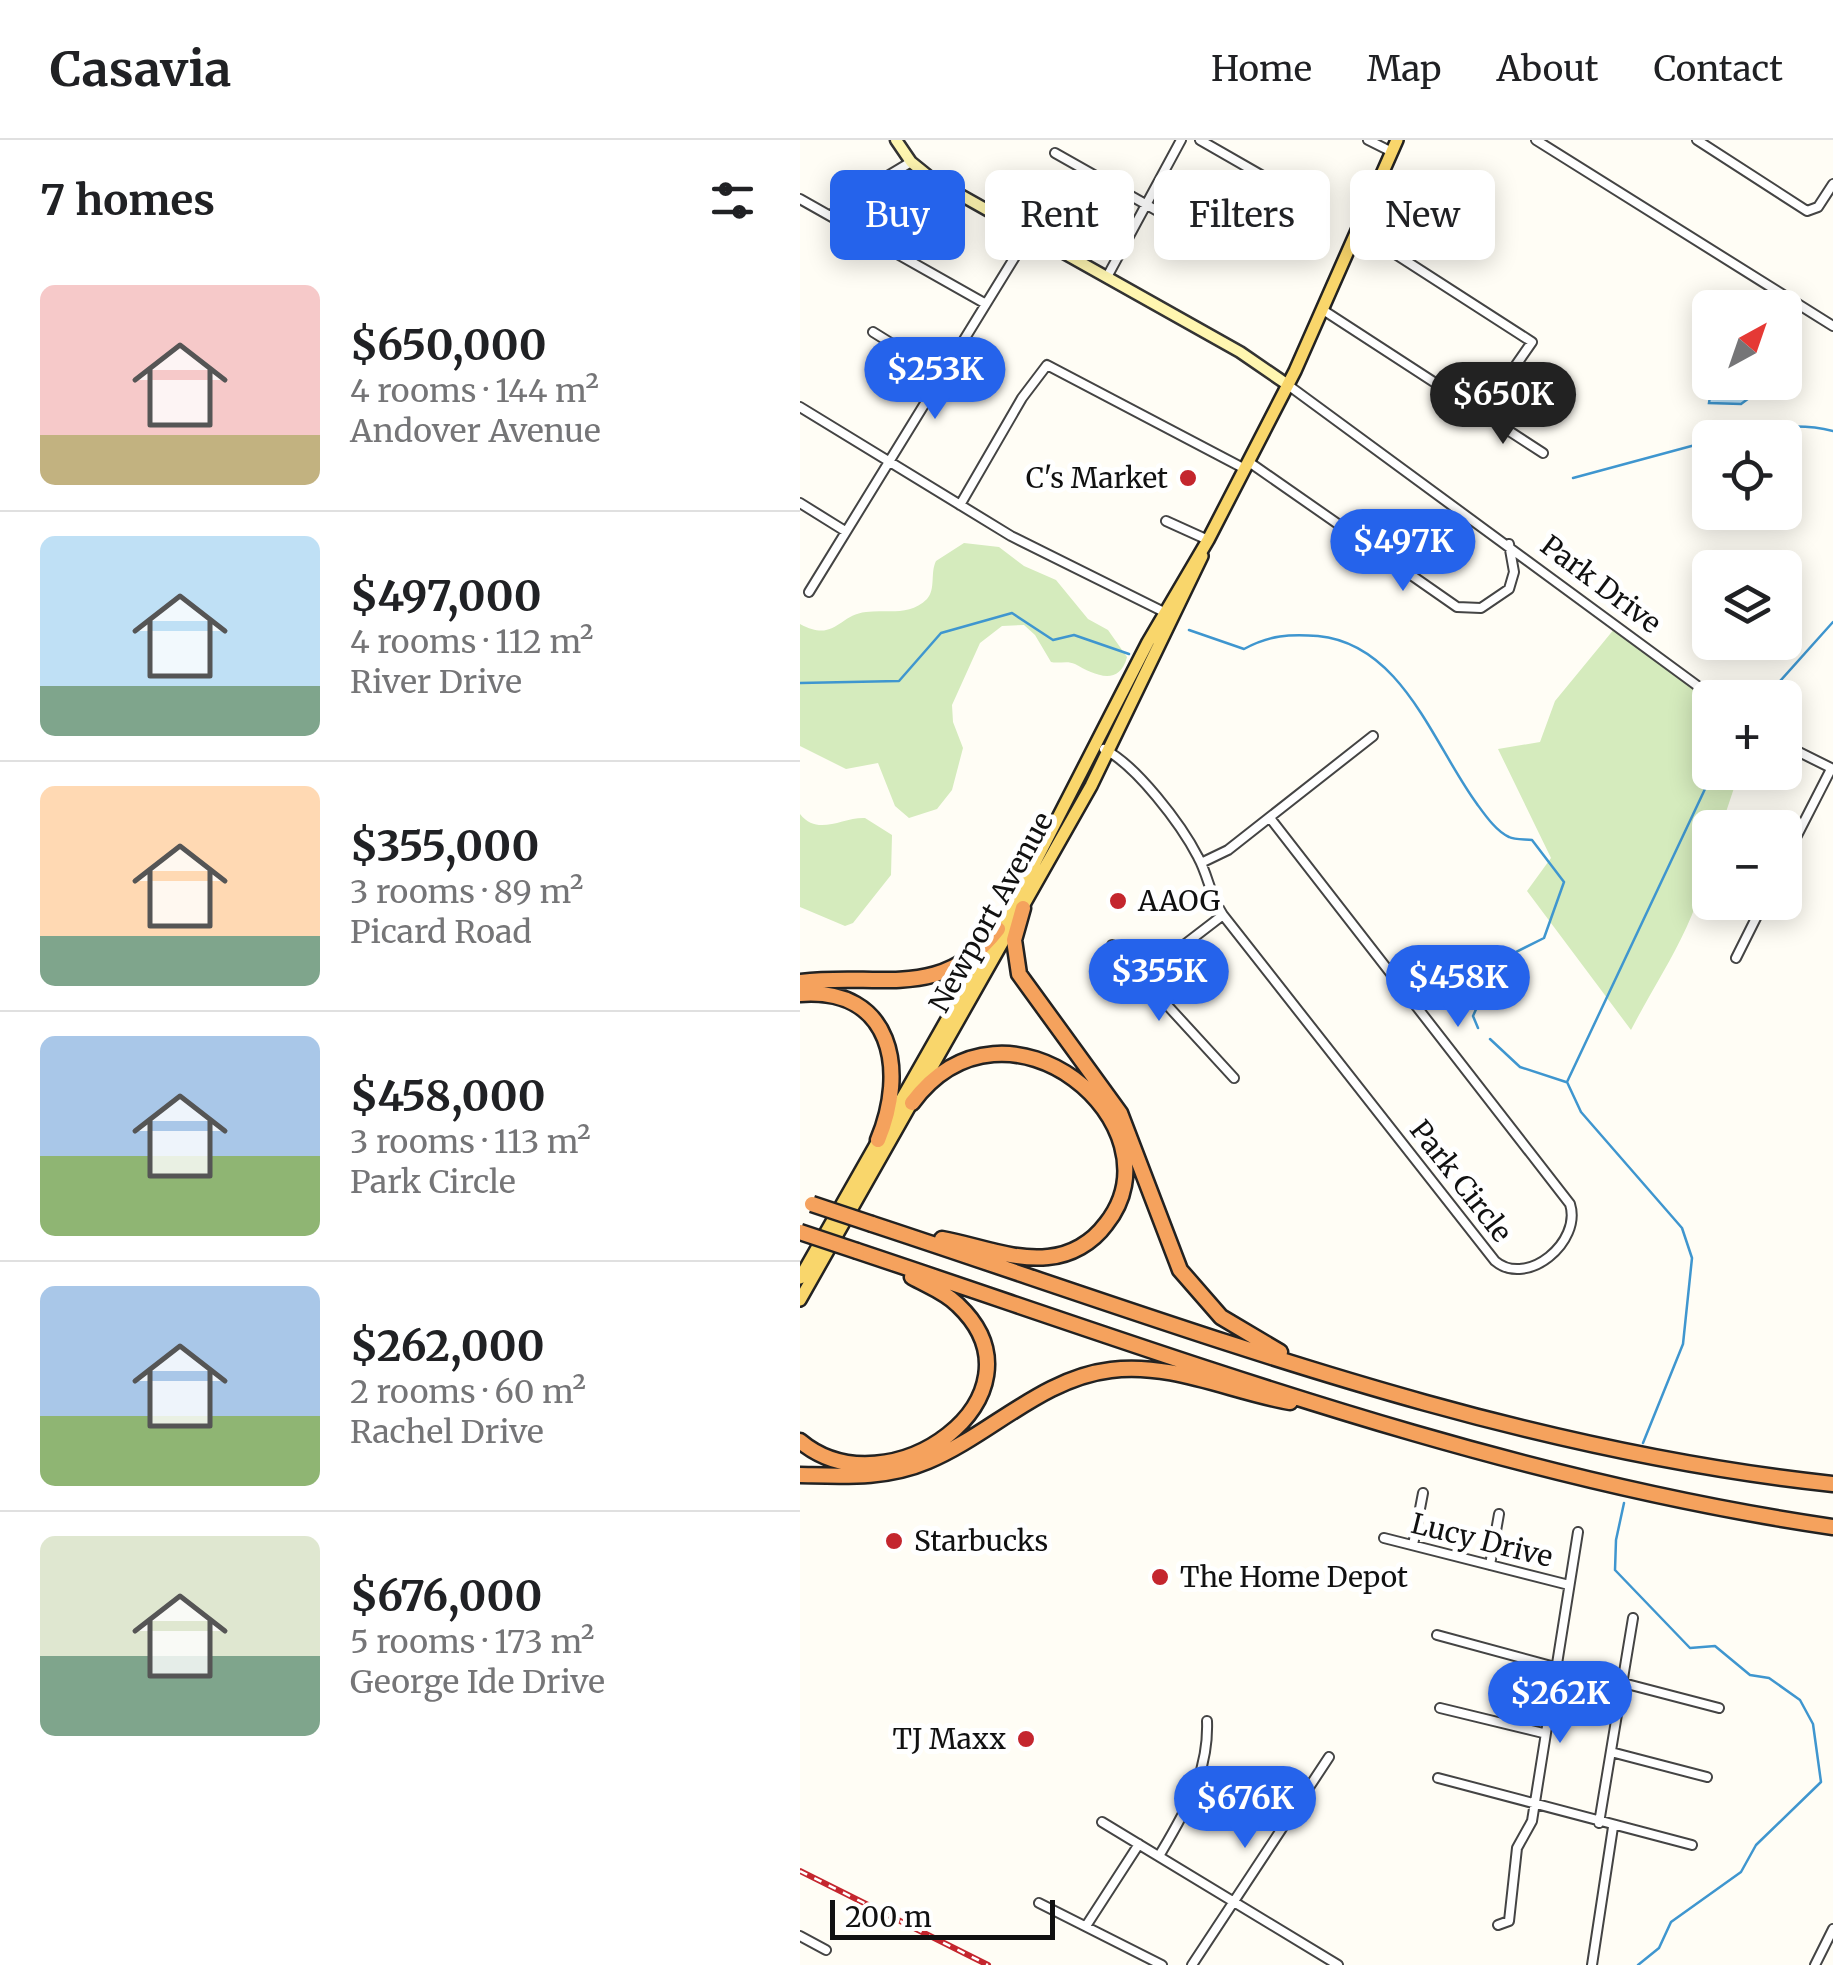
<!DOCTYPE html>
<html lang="en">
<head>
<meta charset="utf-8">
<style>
  :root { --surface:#fff; --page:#f2f2f2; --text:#202124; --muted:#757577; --line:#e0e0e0; --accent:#2563eb }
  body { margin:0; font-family:Merriweather,serif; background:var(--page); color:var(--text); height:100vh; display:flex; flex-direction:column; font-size:38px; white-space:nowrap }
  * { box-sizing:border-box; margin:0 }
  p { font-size:32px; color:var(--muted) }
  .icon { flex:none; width:55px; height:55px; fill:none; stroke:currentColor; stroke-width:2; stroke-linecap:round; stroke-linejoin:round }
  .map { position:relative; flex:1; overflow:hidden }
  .panel { display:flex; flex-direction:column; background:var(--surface); width:800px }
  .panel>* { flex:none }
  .banner { position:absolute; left:30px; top:30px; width:852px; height:90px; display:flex; gap:20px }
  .needle { width:65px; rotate:40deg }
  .tools { position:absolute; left:892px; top:150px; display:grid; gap:20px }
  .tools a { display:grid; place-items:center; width:110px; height:110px; border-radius:15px; background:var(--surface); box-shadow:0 5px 25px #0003; font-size:50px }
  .scale { position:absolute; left:30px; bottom:25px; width:225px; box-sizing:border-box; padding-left:10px; border:5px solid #111; border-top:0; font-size:28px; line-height:35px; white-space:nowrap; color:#111; -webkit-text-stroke:8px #fff; paint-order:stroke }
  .price { position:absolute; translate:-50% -85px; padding:0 22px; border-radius:35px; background:var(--accent); color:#fff; font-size:32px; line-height:65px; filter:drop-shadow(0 2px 5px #0008) }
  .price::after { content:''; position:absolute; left:50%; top:60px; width:30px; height:22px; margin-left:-15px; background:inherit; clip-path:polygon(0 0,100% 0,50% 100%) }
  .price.current { background:#222; color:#fff }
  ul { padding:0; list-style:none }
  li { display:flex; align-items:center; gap:30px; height:250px; padding:0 40px }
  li+li { border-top:2px solid var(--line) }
  li span { display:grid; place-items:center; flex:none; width:280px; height:200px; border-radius:15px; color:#555 }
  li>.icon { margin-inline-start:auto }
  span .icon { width:120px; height:120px; fill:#fffc; stroke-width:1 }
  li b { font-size:42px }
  h2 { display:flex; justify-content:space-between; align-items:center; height:120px; padding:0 40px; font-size:42px }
  .chip { padding:0 35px; border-radius:15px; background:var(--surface); box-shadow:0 5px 25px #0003; font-size:35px; line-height:90px }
  .chip.current { background:var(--accent); color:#fff }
  header { display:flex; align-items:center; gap:60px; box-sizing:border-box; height:140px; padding:0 50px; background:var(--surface); border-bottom:2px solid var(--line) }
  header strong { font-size:48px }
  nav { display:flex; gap:55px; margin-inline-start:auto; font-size:35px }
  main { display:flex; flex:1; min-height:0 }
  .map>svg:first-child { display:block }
</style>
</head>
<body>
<header>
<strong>Casavia</strong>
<nav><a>Home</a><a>Map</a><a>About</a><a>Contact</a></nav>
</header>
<main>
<section class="panel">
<h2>7 homes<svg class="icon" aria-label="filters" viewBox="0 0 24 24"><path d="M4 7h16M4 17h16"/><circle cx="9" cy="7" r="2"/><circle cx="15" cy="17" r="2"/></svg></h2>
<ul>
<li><span style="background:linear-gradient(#f6c9c9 75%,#c2b280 0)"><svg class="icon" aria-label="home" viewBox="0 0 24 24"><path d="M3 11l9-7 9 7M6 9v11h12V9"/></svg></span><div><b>$650,000</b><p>4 rooms · 144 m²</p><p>Andover Avenue</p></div></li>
<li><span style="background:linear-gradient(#bfe0f5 75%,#7fa58c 0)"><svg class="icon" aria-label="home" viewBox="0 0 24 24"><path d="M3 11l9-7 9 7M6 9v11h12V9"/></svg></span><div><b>$497,000</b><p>4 rooms · 112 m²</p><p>River Drive</p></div></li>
<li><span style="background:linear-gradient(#ffd9b3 75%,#7fa58c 0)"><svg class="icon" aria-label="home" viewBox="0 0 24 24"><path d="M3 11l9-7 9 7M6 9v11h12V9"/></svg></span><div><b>$355,000</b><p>3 rooms · 89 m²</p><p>Picard Road</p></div></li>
<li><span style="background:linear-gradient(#a9c7e8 60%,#8fb573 0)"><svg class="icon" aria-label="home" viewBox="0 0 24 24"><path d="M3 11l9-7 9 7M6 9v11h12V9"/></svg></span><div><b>$458,000</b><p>3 rooms · 113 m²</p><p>Park Circle</p></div></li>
<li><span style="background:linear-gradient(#a9c7e8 65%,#8fb573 0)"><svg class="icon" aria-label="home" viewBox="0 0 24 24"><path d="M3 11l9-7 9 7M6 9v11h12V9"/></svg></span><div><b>$262,000</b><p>2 rooms · 60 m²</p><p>Rachel Drive</p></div></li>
<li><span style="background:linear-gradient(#dfe7d0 60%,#7fa58c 0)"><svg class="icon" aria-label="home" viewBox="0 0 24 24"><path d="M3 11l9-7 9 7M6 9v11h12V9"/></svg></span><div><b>$676,000</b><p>5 rooms · 173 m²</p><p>George Ide Drive</p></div></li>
</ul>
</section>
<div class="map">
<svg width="1033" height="1825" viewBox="0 0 1033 1825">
  <rect width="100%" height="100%" fill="#fffdf5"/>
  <path fill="#d5ebbd" d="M164,403l35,4 25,19 32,14 32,39 20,11 19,27c-8,31 -34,17 -52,7 -8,-4 -16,0 -24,-2l-16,-27 -11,-10 -22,1 -22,17 -28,62 1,17 10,26 -11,42 -15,19 -28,9 -14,-12 -17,-43 -32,6 -46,-23v-122c35,19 38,-9 66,-12 21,-3 43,5 61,-13 9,-10 3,-26 9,-38z
    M815,488l95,71v73l29,1 -18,54 -11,1c0,80 -44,134 -79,202l-104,-139 24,-33 -53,-109 42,-7 15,-41z
    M0,674c18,23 42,3 65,4l27,17 -1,40 -38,48 -8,3 -45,-19z"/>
  <path fill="#b9e0f7" stroke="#3f96cf" stroke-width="2.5" d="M912,243h43l1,10 -15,11 -32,-1z"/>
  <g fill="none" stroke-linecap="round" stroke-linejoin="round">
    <path stroke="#3f96cf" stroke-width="2.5" d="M924,298c36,-10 73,-16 109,-7
      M773,338l137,-37
      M389,490l55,19c26,-14 45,-15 74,-13 84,8 115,108 159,168 8,11 19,27 32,33 6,3 17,2 23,3l32,42 -20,56 -46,23 -25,55 5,12
      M0,543l99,-2 42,-48 71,-20 41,27 21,-5 55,19
      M965,558l68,-76
      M690,899l30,28 46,15
      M843,1303l40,-99 9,-86 -10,-30 -101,-116 -14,-30 146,-310
      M824,1363l-8,37 -1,30 75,78 25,-2 35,29 19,3 31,22 13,24 8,58 -65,63 -15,27 -70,50 -12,26 -21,17"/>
    <g stroke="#444" stroke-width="12">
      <path id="street" d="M400,0l82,47
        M568,0l24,12
        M736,0l297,186
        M897,0l110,71 11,-4 15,-23
        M255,13l115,65
        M0,59l186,105
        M31,76l10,-12 70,-42
        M558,90l174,112 -48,69
        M307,137l74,-137
        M523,170l220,143
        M73,192l69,43
        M488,245l426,313
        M0,267l211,129 153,76
        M449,322l208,145 24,1 28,-19 5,-17 -5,-28
        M0,363l45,28
        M160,365l62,-107 25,-33 198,104
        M366,381l42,19
        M9,452l220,-358
        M985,605l48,24
        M304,609c32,16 77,75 94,108 11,20 11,37 25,58l272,346c32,27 87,-19 75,-57l-300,-386
        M985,719l46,-90
        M401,723l27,-13 145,-114
        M312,805l122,133
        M936,818l28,-56
        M341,838l82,-63
        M584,1398l185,47
        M613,1405l10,-52
        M690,1425l9,-51
        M637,1495l118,32
        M823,1543l96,25
        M640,1568l103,25
        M811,1612l96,25
        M638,1638l254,67
        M302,1682l236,143
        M799,1683l34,-205
        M359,1716c26,-44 50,-83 48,-135
        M239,1763l123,62
        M698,1785l11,-4 8,-73 15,-27 46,-289
        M286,1786l53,-82
        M0,1796l26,14
        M392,1825l137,-208
        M792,1825l21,-138
        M1015,1825l18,-36"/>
    </g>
    <g stroke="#333" stroke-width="15">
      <path id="secondary" d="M96,0l15,22 21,17 308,173 48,33"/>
    </g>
    <g stroke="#222" stroke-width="16">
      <path id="primary" d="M0,1138l225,-396 123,-240 60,-102 87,-169 102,-231
        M0,1160l291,-514 111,-230"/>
    </g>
    <g stroke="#222" stroke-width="19">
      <path id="highway" d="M223,768l-9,32 5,34 101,139 60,157 41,47 59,35
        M0,842c79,-10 142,20 198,-53
        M0,854c93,-7 107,77 78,146
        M112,963c95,-128 272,23 194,121 -14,19 -35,31 -58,33 -34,4 -72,-12 -106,-18
        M72,1084c316,104 628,225 961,260
        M57,1111c321,107 639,227 976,276
        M0,1301c88,74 254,-45 158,-136 -13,-13 -30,-19 -46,-28
        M0,1335c44,1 86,4 128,-14 62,-26 114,-83 183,-91 60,-8 121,22 179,32"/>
    </g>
    <use href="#street" stroke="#fff" stroke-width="8"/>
    <use href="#secondary" stroke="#fff6b0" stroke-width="10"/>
    <use href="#primary" stroke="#f9d66b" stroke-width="11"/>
    <use href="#highway" stroke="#f5a25d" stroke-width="14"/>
    <g stroke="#c4262e" stroke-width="6">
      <path id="rail" d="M0,1731l188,94"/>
    </g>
    <use href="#rail" stroke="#fff" stroke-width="2.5" stroke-dasharray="8" stroke-linecap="butt"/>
    <g stroke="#222" stroke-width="19" stroke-linecap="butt">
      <path id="highway-bridge" d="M12,1064l60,20
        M0,1092l57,19"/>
    </g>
    <use href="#highway-bridge" stroke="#f5a25d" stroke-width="14"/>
  </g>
  <g fill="#c4262e" stroke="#fff" stroke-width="4">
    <circle cx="388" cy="338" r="10"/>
    <circle cx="318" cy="761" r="10"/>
    <circle cx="94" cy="1401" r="10"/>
    <circle cx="360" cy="1437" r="10"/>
    <circle cx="226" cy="1599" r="10"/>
  </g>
  <g text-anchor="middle" stroke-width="10" stroke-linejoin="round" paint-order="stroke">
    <g font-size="28" fill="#111" stroke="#fff" text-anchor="start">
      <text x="368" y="348" text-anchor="end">C's Market</text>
      <text x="338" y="771">AAOG</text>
      <text x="114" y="1411">Starbucks</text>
      <text x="380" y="1447">The Home Depot</text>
      <text x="206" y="1609" text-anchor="end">TJ Maxx</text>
    </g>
    <g font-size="28" fill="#111" stroke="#fff">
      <text transform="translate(801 444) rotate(37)" y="10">Park Drive</text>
      <text transform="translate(191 772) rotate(-61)" y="10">Newport Avenue</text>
      <text transform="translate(661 1041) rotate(52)" y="10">Park Circle</text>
      <text transform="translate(682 1400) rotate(14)" y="10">Lucy Drive</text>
    </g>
  </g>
</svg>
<div class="tools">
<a><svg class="needle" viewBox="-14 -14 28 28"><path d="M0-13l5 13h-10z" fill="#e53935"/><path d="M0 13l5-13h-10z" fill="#757577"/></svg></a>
<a><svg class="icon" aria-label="locate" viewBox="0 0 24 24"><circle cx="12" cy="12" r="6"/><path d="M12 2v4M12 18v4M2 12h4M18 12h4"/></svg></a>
<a><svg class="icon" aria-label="layers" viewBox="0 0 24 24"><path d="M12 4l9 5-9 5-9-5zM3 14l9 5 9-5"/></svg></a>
<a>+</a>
<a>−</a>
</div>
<div class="scale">200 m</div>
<b class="price" style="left:135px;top:282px">$253K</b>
<b class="price current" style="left:703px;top:307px">$650K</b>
<b class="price" style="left:603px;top:454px">$497K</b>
<b class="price" style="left:359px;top:884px">$355K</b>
<b class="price" style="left:658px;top:890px">$458K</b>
<b class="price" style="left:760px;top:1606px">$262K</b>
<b class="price" style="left:445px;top:1711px">$676K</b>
<div class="banner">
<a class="chip current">Buy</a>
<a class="chip">Rent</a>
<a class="chip">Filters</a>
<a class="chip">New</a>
</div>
</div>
</main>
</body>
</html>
